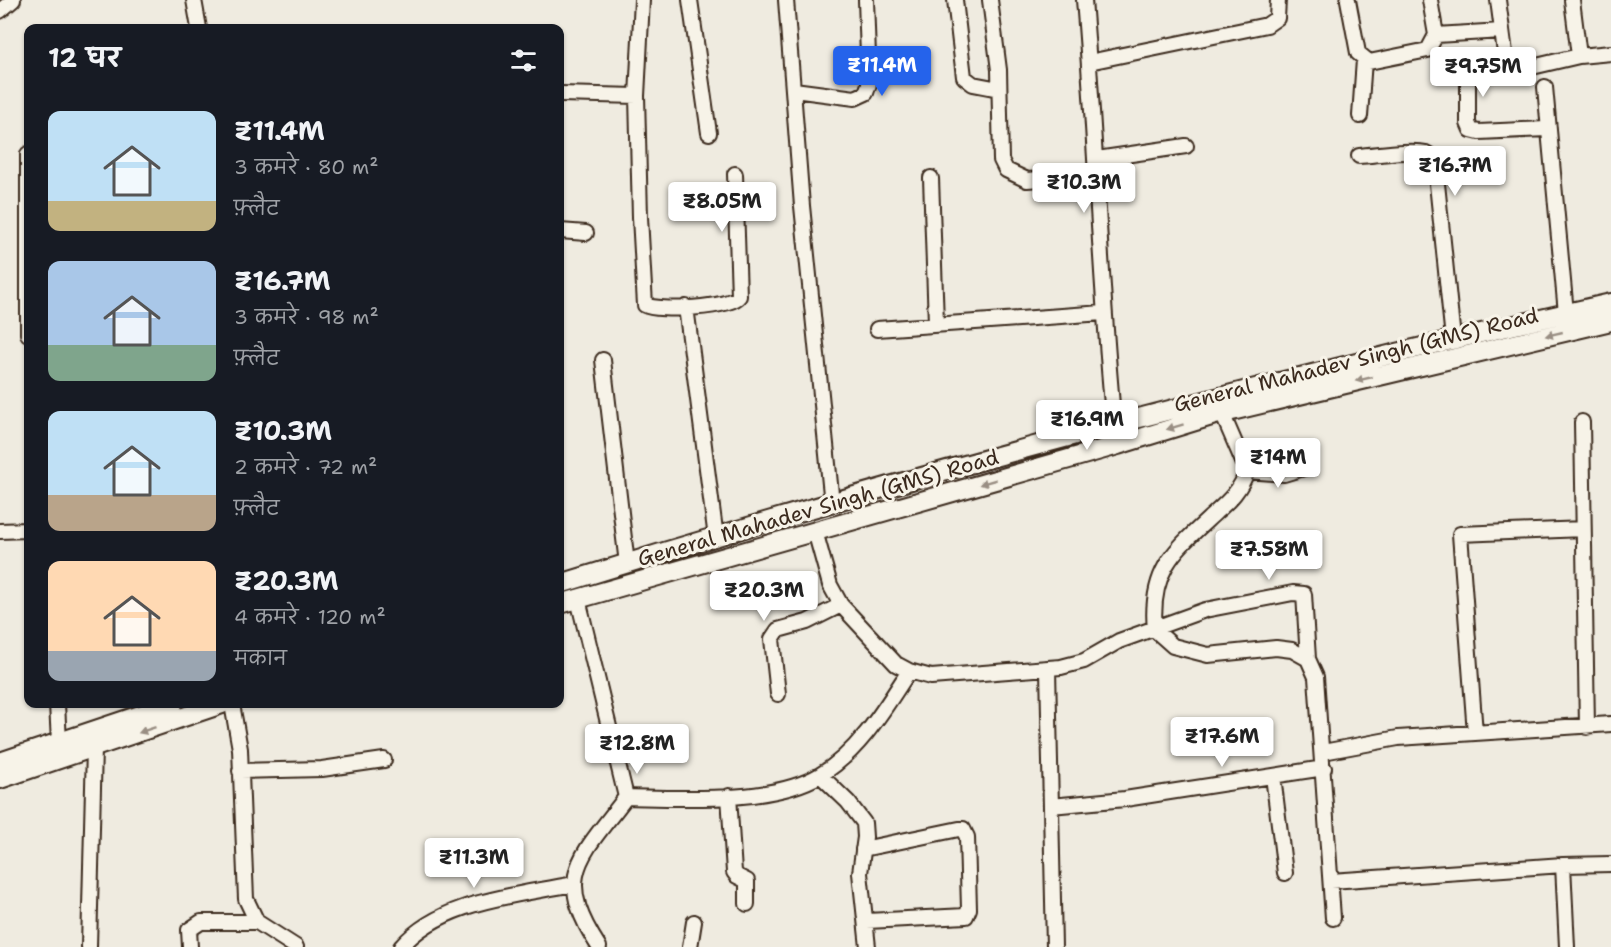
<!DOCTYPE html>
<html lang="hi">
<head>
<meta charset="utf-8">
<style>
  :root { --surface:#171b24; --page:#20242c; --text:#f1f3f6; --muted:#9ea1a6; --accent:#2563eb }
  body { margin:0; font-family:"Shantell Sans","Playpen Sans Deva",sans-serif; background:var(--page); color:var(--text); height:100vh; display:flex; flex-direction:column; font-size:22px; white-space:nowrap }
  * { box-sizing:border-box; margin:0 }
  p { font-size:20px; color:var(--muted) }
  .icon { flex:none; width:33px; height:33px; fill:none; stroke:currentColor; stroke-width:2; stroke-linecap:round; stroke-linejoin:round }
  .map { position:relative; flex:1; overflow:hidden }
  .sheet { position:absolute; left:24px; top:24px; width:540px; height:684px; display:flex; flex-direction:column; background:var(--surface); border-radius:12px; box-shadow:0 2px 4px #0004 }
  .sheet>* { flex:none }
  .price { position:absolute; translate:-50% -51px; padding:0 14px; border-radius:6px; background:#fff; color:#222; font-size:20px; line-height:39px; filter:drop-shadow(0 2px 3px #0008) }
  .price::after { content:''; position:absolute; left:50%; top:36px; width:18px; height:14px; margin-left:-9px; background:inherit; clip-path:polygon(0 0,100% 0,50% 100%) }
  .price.on { background:var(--accent); color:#fff }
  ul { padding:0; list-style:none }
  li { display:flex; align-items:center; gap:18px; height:150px; padding:0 24px }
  li span { display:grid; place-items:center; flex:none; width:168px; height:120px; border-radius:12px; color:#555 }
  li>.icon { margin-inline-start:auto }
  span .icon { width:72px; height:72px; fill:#fffc; stroke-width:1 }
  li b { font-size:26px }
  h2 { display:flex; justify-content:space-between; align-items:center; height:72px; padding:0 24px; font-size:26px }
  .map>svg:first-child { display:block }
</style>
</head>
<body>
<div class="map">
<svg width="1611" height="947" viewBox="0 0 1611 947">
  <rect width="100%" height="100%" fill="#efebe0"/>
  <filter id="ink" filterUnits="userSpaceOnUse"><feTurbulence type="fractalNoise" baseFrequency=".0167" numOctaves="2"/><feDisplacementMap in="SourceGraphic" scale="12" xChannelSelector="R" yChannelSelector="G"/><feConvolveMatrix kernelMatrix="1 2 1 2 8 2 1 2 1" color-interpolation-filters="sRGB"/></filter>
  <g filter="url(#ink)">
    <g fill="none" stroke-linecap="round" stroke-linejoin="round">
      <g stroke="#3b2a1e" stroke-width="18">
        <path id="minor" d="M194,0l5,28
          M642,0l-5,96 3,121 5,88c13,7 86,3 94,-9l-4,-122
          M690,0l19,133
          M786,0l16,206 30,298
          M955,0l9,77 9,7 26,5
          M990,0l9,70 2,90 5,10 21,10 71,-5
          M1084,0c12,142 16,284 30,426
          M1348,0l10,53 11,9 59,-12 8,-15 -6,-35
          M1498,0l9,68
          M1572,0l7,56
          M0,11l13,-11
          M1436,35l66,-4
          M1089,62l178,-37 10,-7 1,-18
          M1545,87l21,226
          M794,90l61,8 11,-5 3,-9 -3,-84
          M560,94l77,2
          M1360,116l4,-56
          M1547,129l-68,3 -8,-2 -3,-7v-50l64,-6 47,-11 32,-3
          M28,154v180
          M1359,156c17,-1 52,-7 67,-3 5,2 7,7 9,11l18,175
          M1097,159l89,-13
          M931,178l5,145
          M560,231l26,2
          M686,307l30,231
          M877,329l226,-16
          M603,360l24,204
          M1222,413l25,58c-6,18 -17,29 -31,41 -41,38 -67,57 -61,118l18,16 35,9 68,-7 16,2 16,9 8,18 17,241
          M1582,422l5,305
          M1247,471l37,3 20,-6
          M0,531l28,-1
          M815,531l15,54 11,20 55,59 13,7 22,6 130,-10 23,-6 35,-20 86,-31 88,-17 11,1 4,65
          M578,599l48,198c-45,60 -74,78 -27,150
          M1048,669l6,278
          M778,694l-6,-55 6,-9 29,-8 34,-17
          M57,704l2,38
          M232,704l8,45 6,150 11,23 39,25
          M1475,733l-15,-199 123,-5
          M1323,752l75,-14 213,-14
          M240,771l82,-2 62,-9
          M820,775l28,27 16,21 1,14 -5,36 8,74
          M1273,776l12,97
          M729,796l5,76 3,4 10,5v23
          M626,797c55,1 146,7 194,-22 39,-23 65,-67 89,-104
          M1051,806l74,-7 199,-31
          M863,849l96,-20h4l4,8 2,72 -3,7 -99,5
          M1563,865l4,82
          M1331,881l232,-16 48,-1
          M89,947l5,-199
          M190,947l-1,-17 12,-8h56
          M401,947c41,-47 115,-51 172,-63
          M690,947l4,-25"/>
      </g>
      <g stroke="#3b2a1e" stroke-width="22">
        <path id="tertiary" d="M560,584c346,-108 697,-201 1051,-281
          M560,604l558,-159 97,-30 396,-94
          M0,762l173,-58
          M0,779l222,-75"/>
      </g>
      <use href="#minor" stroke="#f7f3e8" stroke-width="14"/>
      <use href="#tertiary" stroke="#f7f3e8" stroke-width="18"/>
    </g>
    <defs><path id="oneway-solid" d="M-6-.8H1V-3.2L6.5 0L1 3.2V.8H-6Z" transform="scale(1.5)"/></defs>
    <g fill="#998e83">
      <use href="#oneway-solid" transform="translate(1554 334) rotate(167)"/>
      <use href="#oneway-solid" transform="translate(1364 379) rotate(167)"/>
      <use href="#oneway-solid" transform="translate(1175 427) rotate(163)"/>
      <use href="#oneway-solid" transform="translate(988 482) rotate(164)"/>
      <use href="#oneway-solid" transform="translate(147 730) rotate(161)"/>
    </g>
  </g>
  <g text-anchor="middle" stroke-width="6" stroke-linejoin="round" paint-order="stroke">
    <g font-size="21" fill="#3b2a1e" stroke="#f7f3e8">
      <text transform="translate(1356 360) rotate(-14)" y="7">General Mahadev Singh (GMS) Road</text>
      <text transform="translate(818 508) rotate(-16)" y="7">General Mahadev Singh (GMS) Road</text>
    </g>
  </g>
</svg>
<b class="price on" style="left:882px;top:97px">₹11.4M</b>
<b class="price" style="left:1483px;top:98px">₹9.75M</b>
<b class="price" style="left:1455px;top:197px">₹16.7M</b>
<b class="price" style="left:1084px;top:214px">₹10.3M</b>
<b class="price" style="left:722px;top:233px">₹8.05M</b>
<b class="price" style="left:1087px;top:451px">₹16.9M</b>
<b class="price" style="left:1278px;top:489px">₹14M</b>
<b class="price" style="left:1269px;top:581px">₹7.58M</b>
<b class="price" style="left:764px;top:622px">₹20.3M</b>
<b class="price" style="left:1222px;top:768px">₹17.6M</b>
<b class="price" style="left:637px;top:775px">₹12.8M</b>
<b class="price" style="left:474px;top:889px">₹11.3M</b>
<section class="sheet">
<h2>12 घर<svg class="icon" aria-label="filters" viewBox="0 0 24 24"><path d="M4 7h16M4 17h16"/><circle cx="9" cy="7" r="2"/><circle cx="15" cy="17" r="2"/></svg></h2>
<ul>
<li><span style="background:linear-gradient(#bfe0f5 75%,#c2b280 0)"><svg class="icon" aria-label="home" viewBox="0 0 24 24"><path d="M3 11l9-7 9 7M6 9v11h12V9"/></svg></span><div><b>₹11.4M</b><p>3 कमरे · 80 m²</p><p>फ़्लैट</p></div></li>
<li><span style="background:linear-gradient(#a9c7e8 70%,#7fa58c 0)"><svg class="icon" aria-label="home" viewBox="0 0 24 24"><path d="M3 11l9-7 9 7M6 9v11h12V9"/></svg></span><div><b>₹16.7M</b><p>3 कमरे · 98 m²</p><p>फ़्लैट</p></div></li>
<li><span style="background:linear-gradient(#bfe0f5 70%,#b9a48a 0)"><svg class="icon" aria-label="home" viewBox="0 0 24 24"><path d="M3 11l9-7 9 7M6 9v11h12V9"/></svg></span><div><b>₹10.3M</b><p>2 कमरे · 72 m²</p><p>फ़्लैट</p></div></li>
<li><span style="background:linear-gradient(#ffd9b3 75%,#9aa5b1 0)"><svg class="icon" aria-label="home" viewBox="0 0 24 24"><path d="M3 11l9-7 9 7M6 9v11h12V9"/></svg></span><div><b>₹20.3M</b><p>4 कमरे · 120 m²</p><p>मकान</p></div></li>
</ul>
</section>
</div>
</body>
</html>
